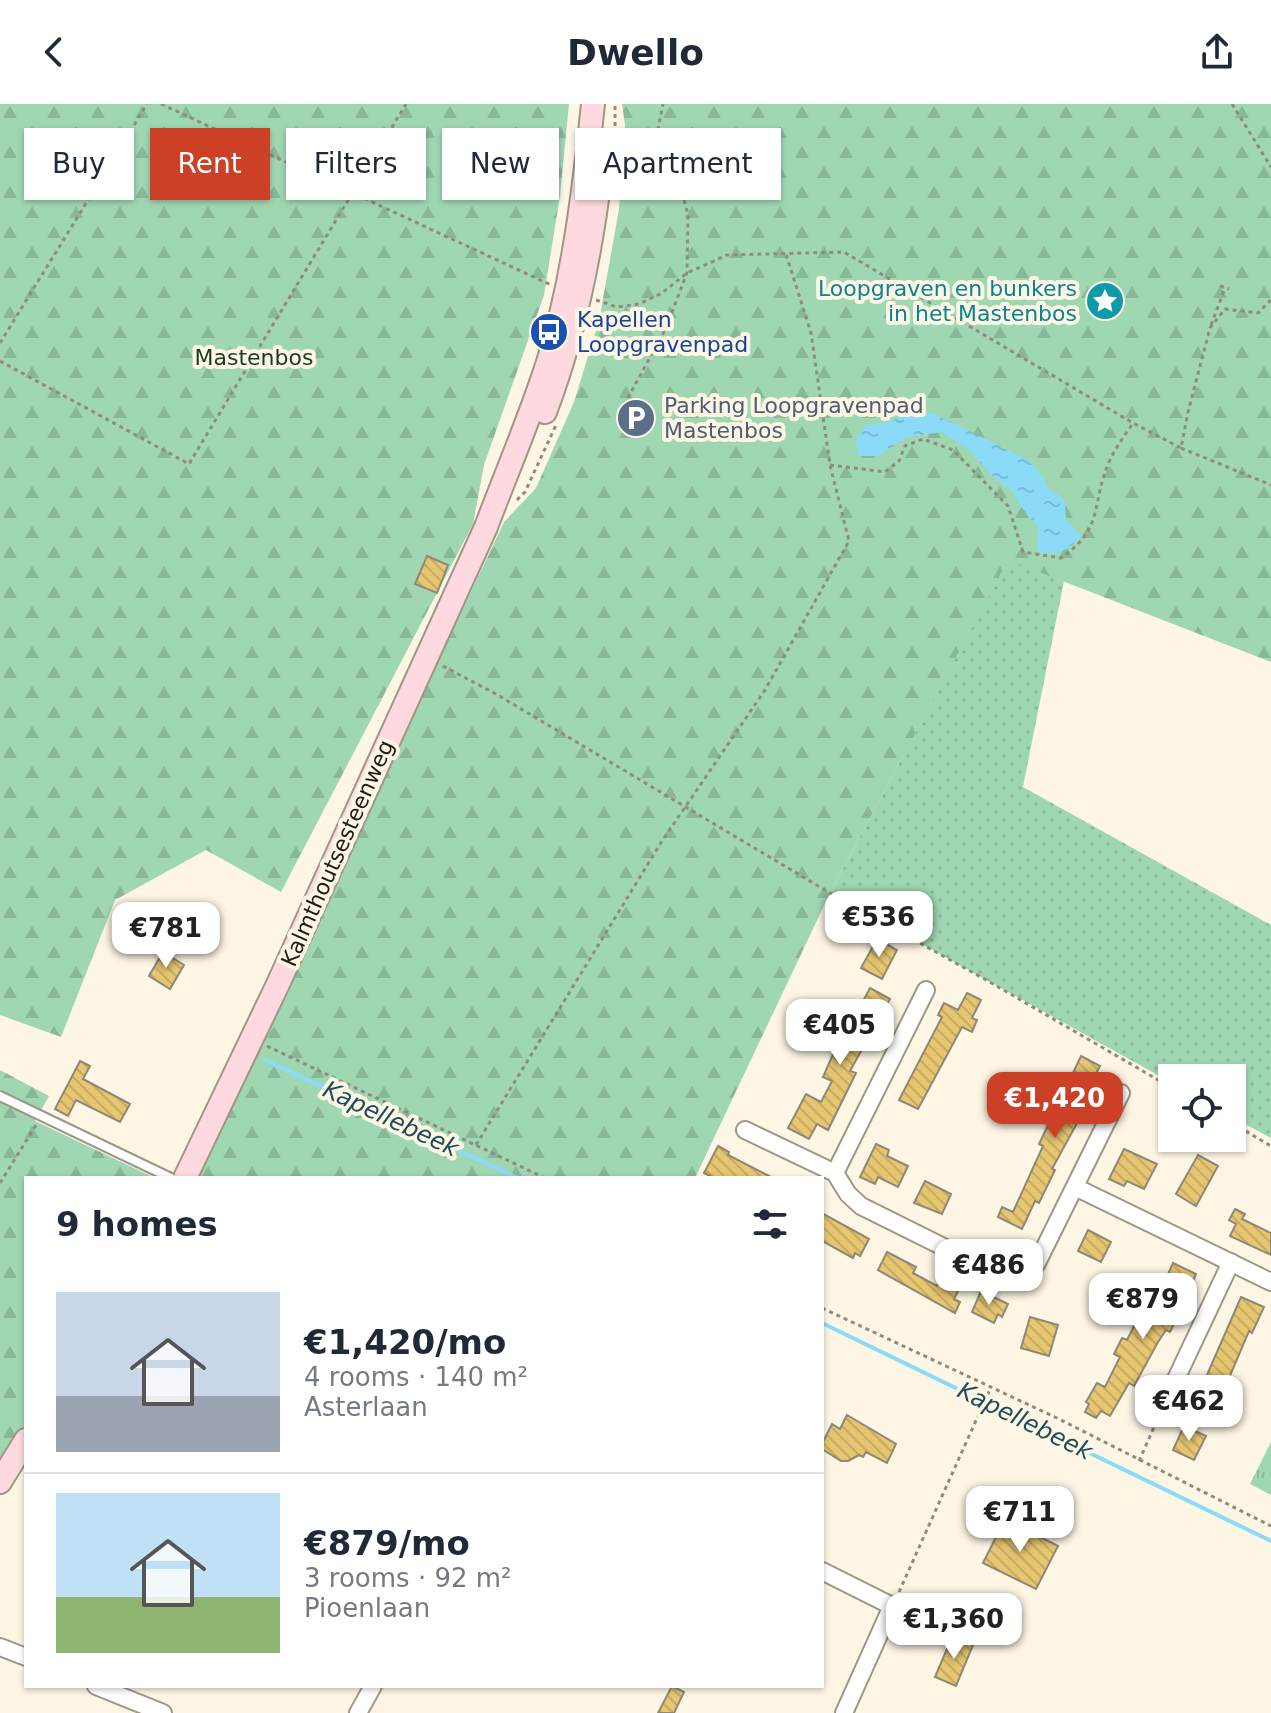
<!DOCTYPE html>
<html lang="en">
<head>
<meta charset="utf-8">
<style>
  :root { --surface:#fff; --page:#f6f6f7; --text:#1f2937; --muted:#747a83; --line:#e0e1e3; --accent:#cb4026 }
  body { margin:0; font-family:"DejaVu Sans",sans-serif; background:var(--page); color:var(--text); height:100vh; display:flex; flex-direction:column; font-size:30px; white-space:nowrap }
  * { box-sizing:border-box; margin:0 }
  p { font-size:26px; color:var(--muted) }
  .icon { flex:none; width:44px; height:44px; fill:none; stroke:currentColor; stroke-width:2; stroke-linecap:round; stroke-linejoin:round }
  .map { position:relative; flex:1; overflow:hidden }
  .side { position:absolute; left:24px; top:1072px; width:800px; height:512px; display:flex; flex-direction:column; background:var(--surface); border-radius:0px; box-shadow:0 2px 6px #0004 }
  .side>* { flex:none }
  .hud { position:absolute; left:24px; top:24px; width:800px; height:72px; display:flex; gap:16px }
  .buttons { position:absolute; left:1158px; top:960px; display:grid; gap:16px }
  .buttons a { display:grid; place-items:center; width:88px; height:88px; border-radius:0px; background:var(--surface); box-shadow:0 2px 6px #0004; font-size:40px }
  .price { position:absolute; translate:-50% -68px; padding:0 18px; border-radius:16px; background:#fff; color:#222; font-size:26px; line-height:52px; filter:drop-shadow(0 2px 4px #0008) }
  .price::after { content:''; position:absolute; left:50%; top:48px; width:24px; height:18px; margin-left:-12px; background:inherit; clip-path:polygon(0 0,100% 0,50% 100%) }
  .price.current { background:var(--accent); color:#fff }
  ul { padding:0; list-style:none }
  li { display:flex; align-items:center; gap:24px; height:200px; padding:0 32px }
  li+li { border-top:2px solid var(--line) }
  li span { display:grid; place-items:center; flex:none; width:224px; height:160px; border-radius:0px; color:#555 }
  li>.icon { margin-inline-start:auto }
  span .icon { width:96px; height:96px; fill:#fffc; stroke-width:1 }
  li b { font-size:34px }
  h2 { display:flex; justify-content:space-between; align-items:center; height:96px; padding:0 32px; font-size:34px }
  .pill { padding:0 28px; border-radius:0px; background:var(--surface); box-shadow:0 2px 6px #0004; font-size:28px; line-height:72px }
  .pill.current { background:var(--accent); color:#fff }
  header { display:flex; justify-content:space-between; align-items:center; height:104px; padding:0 32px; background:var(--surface); font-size:36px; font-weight:800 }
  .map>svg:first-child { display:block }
</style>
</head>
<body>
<header><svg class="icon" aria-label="back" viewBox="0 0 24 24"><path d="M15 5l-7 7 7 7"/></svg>Dwello<svg class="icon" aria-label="share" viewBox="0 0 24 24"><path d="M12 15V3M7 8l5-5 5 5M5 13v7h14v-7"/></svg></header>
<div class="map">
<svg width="1271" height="1609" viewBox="0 0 1271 1609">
  <defs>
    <pattern id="grass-dots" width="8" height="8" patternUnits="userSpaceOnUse" patternTransform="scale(2)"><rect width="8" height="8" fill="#a0d7b3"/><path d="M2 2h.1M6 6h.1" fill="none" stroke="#89b899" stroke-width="1.8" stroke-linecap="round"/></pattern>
    <pattern id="forest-firs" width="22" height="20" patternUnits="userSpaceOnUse" patternTransform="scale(2)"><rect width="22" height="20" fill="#a0d7b3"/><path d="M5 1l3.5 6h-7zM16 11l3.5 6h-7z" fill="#89b899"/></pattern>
    <pattern id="park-tufts" width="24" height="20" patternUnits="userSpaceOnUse" patternTransform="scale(2)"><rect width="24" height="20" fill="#a0d7b3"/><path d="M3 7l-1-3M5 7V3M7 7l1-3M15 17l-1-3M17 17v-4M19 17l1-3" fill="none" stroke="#89b899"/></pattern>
    <pattern id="water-ripples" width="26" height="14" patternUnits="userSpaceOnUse" patternTransform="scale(2)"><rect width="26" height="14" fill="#8bdbf8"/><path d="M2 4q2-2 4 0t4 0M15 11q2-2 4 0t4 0" fill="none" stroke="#78bbd4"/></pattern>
    <pattern id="building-back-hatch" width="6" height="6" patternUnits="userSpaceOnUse" patternTransform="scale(2)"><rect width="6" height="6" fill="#e6c671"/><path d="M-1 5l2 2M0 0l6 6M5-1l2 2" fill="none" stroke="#c5aa61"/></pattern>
  </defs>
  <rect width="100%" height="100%" fill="#fef6e4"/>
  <path fill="url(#grass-dots)" d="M1008,455l56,22 -41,206 248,138v213l-39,-21v-39h-60v5l-342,-190z"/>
  <path fill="url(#forest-firs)" d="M0,0h569l-9,92 -16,99 -60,170 -11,59 -192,368 -75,-42 -91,50 -54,137 -61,-22z
    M622,0h649v558l-263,-102 -178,333 -135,285h-502l311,-656 32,-34 38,-86 25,-81 20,-112 6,-84z
    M0,966l49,26 -14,25 120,57h-129v248l-26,42z"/>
  <path fill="url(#park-tufts)" d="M1271,1338v53l-21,-11z"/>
  <path fill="url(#water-ripples)" d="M911,305l26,6 89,44 16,16 6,14 14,8 3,5 1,18 16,17c-14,12 -24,20 -43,15l-2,-11 2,-12 -20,-25 -6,-13 -22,-16 -21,-25 -29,-18 -34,5 -29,19h-20l-2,-14 9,-16 27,-5z"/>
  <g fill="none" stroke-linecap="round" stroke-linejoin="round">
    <path stroke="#8bdbf8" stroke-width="4" d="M265,956l253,118
      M822,1219l449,218"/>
  </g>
  <path fill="url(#building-back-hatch)" stroke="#8f8877" stroke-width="2" d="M427,452l21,9 -11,28 -22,-9z
    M169,800l16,25 -5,3v14l-14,1 -17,-30z
    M877,835l20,11 -15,29 -21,-11z
    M163,848l21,13 -14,24 -21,-13z
    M870,884l20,11 -40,72 6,2 -28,57 -11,-6 -8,15 -21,-11 18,-34 15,8 11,-21 -9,-4 19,-43 -7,-4 6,-11 10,5z
    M967,889l14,7 -9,18 5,2 -5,12 -10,-5 -44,82 -19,-9 43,-83 -4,-2 6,-12 14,7z
    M1081,952l19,10 -13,25 6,3 -41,75 3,1 -16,33 -4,-2 -13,28 -24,-12 4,-10 11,5 30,-66 -4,-2z
    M80,957l10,5 -7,13 47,25 -10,18 -44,-22 -8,16 -13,-7z
    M876,1040l13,6 -2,6 21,10 -10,21 -20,-10 -3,7 -15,-7z
    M718,1042l11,6 -1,3 45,23h-59l-10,-5z
    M1124,1045l33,15 -13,25 -17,-8 -3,5 -15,-7z
    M1198,1051l20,11 -22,40 -20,-12z
    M925,1077l26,13 -9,20 -28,-11z
    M1235,1105l10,5 -3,5 29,14v22l-41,-19 6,-12 -7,-4z
    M822,1109l47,26 -9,17 -5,-3 -2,5 -31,-17z
    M1088,1126l23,12 -10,20 -23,-11z
    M887,1148l29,15 -3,6 24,13 4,-8 19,9 -6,12 6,3 -5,11 -77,-43z
    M1173,1159l23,11 -16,38 -10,20 -4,-2 -8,12 -24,44 -5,-3 -19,33 -9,-5 -5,7 -11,-6 4,-8 -3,-2 11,-19 8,4 15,-30 -6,-3 8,-16 5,2 17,-34 8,4z
    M981,1187l27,13 -6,13 -4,-3 -4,9 -22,-11z
    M1241,1193l23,10 -12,26 -3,-2 -23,54 4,2 -13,27 -19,-10 6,-13 -6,-2 9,-14z
    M1030,1213l28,8 -9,31 -28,-8z
    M847,1311l49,29 -9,19 -21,-11 -3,5 -4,-2 -11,6h-7l-19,-12v-5l10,-20 8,5z
    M1184,1322l22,10 -12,24 -21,-10z
    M1005,1415l53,27 -22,43 -53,-26z
    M952,1533l21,8 -17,41 -21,-9z
    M672,1582l12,6 -10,21h-16z"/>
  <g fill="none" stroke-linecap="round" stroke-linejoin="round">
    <g stroke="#9e9786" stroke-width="12">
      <path id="lane" d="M0,992l171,82"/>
    </g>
    <g stroke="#9e9786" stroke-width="20">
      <path id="street" d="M926,886l-91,183 13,21 13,12 151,75 15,-6 10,-12 84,-170
        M745,1026l90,43
        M1075,1083l196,95
        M1160,1309l71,-151
        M822,1467l70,35 -48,107
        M0,1543l26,10
        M96,1582l67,27
        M358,1609l15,-27"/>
    </g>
    <g stroke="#9e9786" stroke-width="26">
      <path id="secondary" d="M545,308c29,-76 45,-154 55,-235
        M185,1074l93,-194 208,-457c21,-56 45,-111 63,-168 25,-83 35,-169 44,-255
        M0,1378l26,-42"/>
    </g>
    <path stroke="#918b7f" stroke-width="3" stroke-dasharray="4 4" stroke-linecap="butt" d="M161,0l390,181
      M1232,0l39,63
      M615,62v-62
      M1220,182l9,3
      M596,196l21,7 22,-3 23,-11 25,-20 40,-18 117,-3 289,171 48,25 7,-36 22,-84 15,-19 33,4 13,-13
      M1211,221l14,-37
      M0,239l147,-239
      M0,257l189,103 217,-360
      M624,301l41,-75 22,-57 1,-58 -12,-47 -19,-34 6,-30
      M1181,344l90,37
      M830,361l55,7 14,-11 6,-15 18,-7 30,11 55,56 15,46 38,6c45,-31 29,-55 49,-98 6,-13 15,-25 23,-37
      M517,396l8,-8 31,-67
      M443,562l53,28 334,199 158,88 184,107
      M267,942l278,132
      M1232,1019l39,23
      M476,1041l186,-304 103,-151 84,-149 -19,-76 -19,-132 -26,-82
      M0,1079l36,-58
      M822,1204l235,110 214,108
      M1139,1357l16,-36
      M899,1488l92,-205"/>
    <use href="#lane" stroke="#fff" stroke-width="8"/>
    <use href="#street" stroke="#fff" stroke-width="16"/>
    <use href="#secondary" stroke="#fedae0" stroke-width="22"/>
  </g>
  <defs>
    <g id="sight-disc" transform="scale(2)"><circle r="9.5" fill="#0f9aa8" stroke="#fef6e4"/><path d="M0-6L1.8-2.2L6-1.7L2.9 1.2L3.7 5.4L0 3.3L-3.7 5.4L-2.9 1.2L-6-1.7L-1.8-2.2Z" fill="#fff"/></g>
    <g id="bus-disc" transform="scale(2)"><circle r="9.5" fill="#1a4fb4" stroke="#fef6e4"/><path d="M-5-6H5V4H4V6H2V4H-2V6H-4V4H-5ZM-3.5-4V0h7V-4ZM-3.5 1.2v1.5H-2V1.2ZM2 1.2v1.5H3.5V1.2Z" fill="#fff"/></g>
    <g id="parking-disc" transform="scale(2)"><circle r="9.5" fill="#5c6f8a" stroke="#fef6e4"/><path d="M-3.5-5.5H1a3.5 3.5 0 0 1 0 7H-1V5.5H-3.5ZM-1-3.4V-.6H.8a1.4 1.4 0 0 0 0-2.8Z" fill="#fff"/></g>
  </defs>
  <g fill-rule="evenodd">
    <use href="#sight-disc" x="1105" y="197"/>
    <use href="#bus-disc" x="549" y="228"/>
    <use href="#parking-disc" x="636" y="314"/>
  </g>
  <g text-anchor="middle" stroke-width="8" stroke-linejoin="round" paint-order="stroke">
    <g font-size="22" fill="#0d838f" stroke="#fef6e4" text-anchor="end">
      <text x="1077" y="192">Loopgraven en bunkers<tspan x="1077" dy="25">in het Mastenbos</tspan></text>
    </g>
    <g font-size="22" fill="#164399" stroke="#fef6e4" text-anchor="start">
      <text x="577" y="223">Kapellen<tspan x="577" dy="25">Loopgravenpad</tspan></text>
    </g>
    <g font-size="22" fill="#173b26" stroke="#fef6e4">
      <text x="254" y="261">Mastenbos</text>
    </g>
    <g font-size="22" fill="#4e5e75" stroke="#fef6e4" text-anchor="start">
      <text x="664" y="309">Parking Loopgravenpad<tspan x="664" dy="25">Mastenbos</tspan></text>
    </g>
    <g font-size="22" fill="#1f1c15" stroke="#fef6e4">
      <text transform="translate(337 749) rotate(-66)" y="8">Kalmthoutsesteenweg</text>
    </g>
    <g font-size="24" font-style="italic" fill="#1f4d5d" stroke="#fef6e4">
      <text transform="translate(391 1015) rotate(25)" y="8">Kapellebeek</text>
      <text transform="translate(1025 1317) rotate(26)" y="8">Kapellebeek</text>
    </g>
  </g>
</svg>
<div class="buttons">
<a><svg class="icon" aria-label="locate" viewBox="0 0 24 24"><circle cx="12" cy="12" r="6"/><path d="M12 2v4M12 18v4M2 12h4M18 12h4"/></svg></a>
</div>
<b class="price" style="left:879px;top:855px">€536</b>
<b class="price" style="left:166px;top:866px">€781</b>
<b class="price" style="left:840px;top:963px">€405</b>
<b class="price current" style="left:1055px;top:1036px">€1,420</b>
<b class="price" style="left:989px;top:1203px">€486</b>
<b class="price" style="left:1143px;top:1237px">€879</b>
<b class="price" style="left:1189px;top:1339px">€462</b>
<b class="price" style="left:1020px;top:1450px">€711</b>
<b class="price" style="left:954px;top:1557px">€1,360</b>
<div class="hud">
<a class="pill">Buy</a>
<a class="pill current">Rent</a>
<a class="pill">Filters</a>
<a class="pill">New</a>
<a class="pill">Apartment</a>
</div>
<section class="side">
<h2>9 homes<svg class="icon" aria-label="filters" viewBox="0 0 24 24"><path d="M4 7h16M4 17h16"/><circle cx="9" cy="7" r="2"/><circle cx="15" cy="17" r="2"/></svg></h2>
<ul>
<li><span style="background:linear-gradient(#c9d6e8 65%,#9aa5b1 0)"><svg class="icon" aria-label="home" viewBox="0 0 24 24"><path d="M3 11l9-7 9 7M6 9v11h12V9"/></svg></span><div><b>€1,420/mo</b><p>4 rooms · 140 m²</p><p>Asterlaan</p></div></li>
<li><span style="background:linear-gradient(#bfe0f5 65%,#8fb573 0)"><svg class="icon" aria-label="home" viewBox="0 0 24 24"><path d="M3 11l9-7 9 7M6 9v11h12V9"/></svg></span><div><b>€879/mo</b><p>3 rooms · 92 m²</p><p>Pioenlaan</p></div></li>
</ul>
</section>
</div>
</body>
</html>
